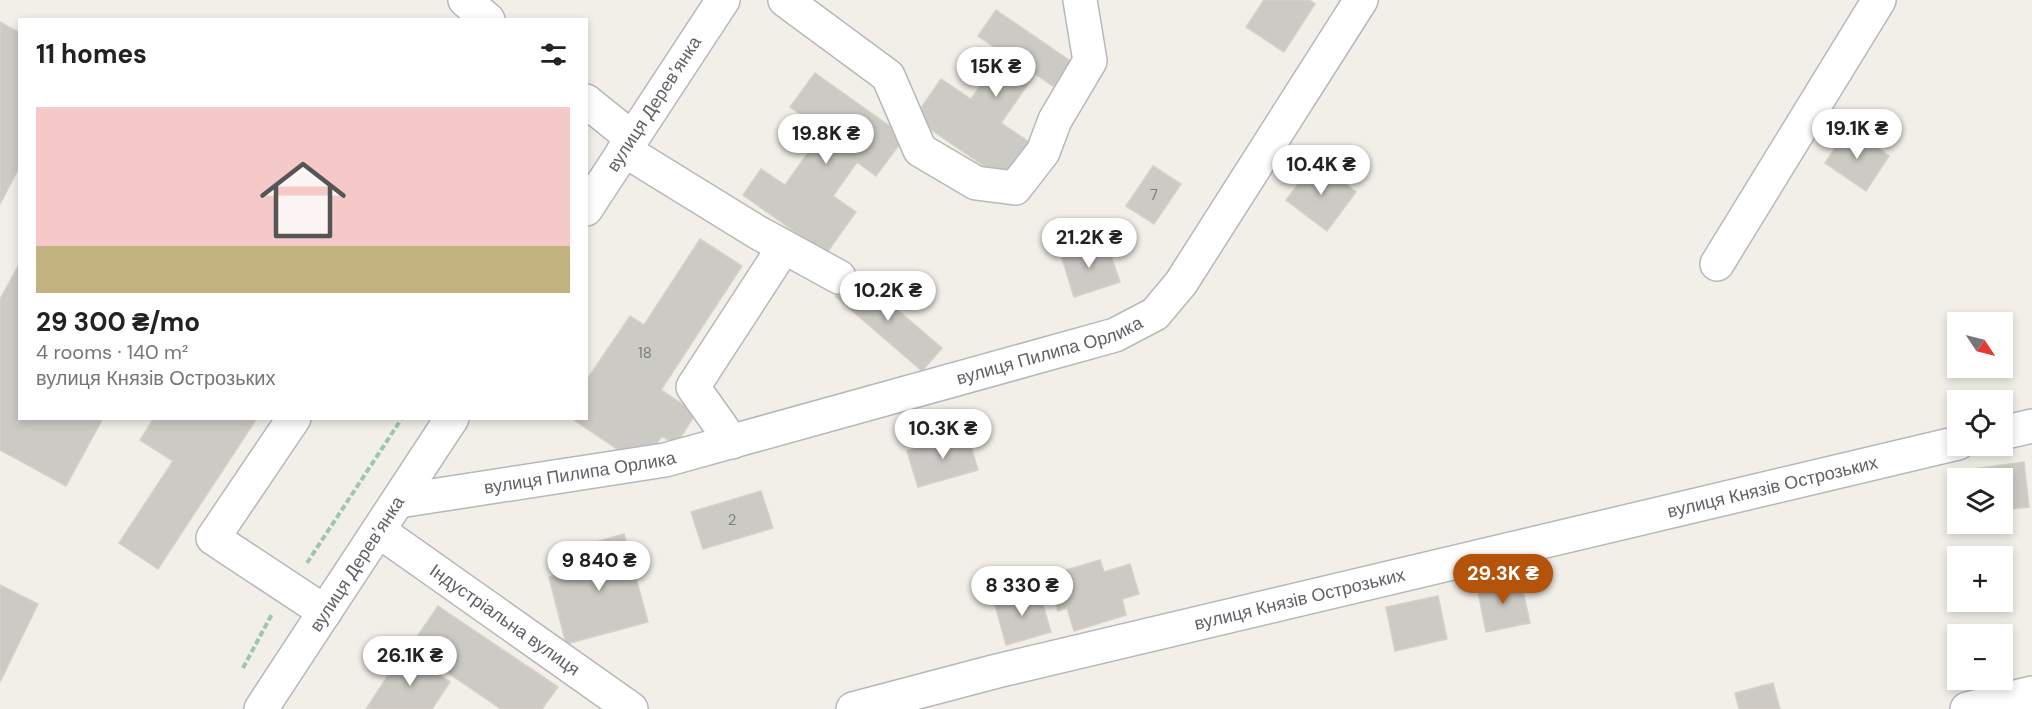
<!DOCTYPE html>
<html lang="en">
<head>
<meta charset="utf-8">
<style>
  :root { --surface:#fff; --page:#f2f2f2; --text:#222; --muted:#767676; --line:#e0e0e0; --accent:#b45309 }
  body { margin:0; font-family:"DM Sans",sans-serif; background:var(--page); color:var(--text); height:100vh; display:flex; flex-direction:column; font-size:22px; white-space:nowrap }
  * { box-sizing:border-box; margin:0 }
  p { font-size:20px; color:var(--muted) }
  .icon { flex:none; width:33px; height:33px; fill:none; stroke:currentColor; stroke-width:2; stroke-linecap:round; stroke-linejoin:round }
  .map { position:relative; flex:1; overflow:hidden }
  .drawer { position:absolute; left:18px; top:18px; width:570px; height:402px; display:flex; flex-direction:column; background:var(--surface); border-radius:0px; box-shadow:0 3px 9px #0003 }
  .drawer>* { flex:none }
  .needle { width:39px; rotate:125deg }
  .controls { position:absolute; left:1947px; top:312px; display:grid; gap:12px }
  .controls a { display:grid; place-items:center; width:66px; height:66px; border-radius:0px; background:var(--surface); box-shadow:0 3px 9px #0003; font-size:30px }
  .price { position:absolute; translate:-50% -51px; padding:0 14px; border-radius:21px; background:#fff; color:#222; font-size:20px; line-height:39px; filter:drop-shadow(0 2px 3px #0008) }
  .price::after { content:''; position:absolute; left:50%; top:36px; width:18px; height:14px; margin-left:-9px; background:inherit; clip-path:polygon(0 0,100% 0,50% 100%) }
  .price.current { background:var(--accent); color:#fff }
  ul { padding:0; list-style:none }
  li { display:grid; align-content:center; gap:12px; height:318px; padding:0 18px }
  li+li { border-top:2px solid var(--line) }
  li span { display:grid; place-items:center; height:186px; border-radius:0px; color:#555 }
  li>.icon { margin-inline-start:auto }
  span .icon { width:108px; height:108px; fill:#fffc; stroke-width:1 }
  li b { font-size:26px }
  h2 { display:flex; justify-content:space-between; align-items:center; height:72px; padding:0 18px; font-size:26px }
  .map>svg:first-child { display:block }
</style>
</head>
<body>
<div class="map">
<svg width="2032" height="709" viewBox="0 0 2032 709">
  <rect width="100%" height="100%" fill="#f1efe8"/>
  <path fill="#cccac5" stroke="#d6d1c6" stroke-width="1.5" d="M1264,0h45l6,4 -31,48 -38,-25z
    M996,10l83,57 -17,25 -27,-18 -34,49 31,21 -26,37 -92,-63 27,-39 30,20 32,-46 -25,-17z
    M0,22l20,11v133l-20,38z
    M815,73l90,64 -29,39 -19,-14 -24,34 23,16 -30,42 -83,-59 18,-26 24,16 39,-55 -34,-23z
    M1848,128l41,28 -23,35 -41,-28z
    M1316,161l40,31 -29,39 -41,-31z
    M1153,166l28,18 -27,40 -28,-18z
    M700,239l42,27 -81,124 35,23 -20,32 -14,-9 -14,20 -22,-1 -55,-37h15v-37l44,-65 14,9z
    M1088,243l4,10 16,-6 12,35 -46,15 -14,-45z
    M20,263v155h83l-37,68 -66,-36v-151z
    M854,273l88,75 -20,23 -87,-75z
    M154,418h103l-99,151 -39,-26 54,-82 -33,-21z
    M967,432l11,38 -60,17 -11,-36z
    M2024,462l5,45 -27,3v-32h-34l-1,-8z
    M761,491l12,37 -70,21 -12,-37z
    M624,534l24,88 -82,22 -17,-67 32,-9 -6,-20z
    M1100,560l4,12 26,-8 9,30 -17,5 4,16 -52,16 -7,-23 -9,3 -6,-21 16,-4 -5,-15z
    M1520,578l10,45 -44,9 -9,-45z
    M0,585l38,19 -38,78z
    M1038,588l13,44 -45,13 -12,-44z
    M1438,596l9,43 -52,12 -9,-44z
    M438,606l120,81 -16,22h-41l-91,-62z
    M404,651l46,31 -18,27h-66z
    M1773,683l7,26h-41l-4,-16z"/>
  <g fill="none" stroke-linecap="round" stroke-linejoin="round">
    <g stroke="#b5b8bc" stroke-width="36">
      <g id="minor">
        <path d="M465,0l23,20"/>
        <path d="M785,0l103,76 32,74 56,33 39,5 28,-36 12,-32 35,-59 -10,-61"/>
        <path d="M586,101l46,37"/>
        <path d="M624,150l133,82 82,45"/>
        <path d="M586,209l137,-209"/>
        <path d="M1717,264l162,-264"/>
        <path d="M294,418l-81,120 112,74"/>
        <path d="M2002,433l30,-7"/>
        <path d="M732,442l-39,-55 91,-140"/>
        <path id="s1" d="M399,501l266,-41 450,-125 40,-21 26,-31 180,-283"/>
        <path id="s2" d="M379,531l252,178"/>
        <path d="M261,709l191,-291"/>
        <path id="s3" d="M853,709l144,-38 961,-228"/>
        <path d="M1967,709l65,-16"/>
      </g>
    </g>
    <path stroke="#9cc7a9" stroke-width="4" stroke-dasharray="6 3" stroke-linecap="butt" d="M307,563l95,-145
      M243,668l29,-54"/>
    <use href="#minor" stroke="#fff" stroke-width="33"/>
  </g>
  <g text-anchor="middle" stroke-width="6" stroke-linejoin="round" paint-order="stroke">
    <g font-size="15" fill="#7a7d7f">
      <text x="1154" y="200">7</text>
      <text x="645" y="358">18</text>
      <text x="732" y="525">2</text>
    </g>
    <g font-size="18" fill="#5f6368" stroke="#fff">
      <text transform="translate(654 104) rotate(-57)" y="6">вулиця Деревʼянка</text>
      <text dy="6" stroke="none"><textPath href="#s1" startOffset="669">вулиця Пилипа Орлика</textPath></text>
      <text dy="6" stroke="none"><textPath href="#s1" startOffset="183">вулиця Пилипа Орлика</textPath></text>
      <text dy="6" stroke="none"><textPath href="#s3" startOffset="946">вулиця Князів Острозьких</textPath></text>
      <text transform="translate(357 564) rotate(-57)" y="6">вулиця Деревʼянка</text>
      <text dy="6" stroke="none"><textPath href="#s3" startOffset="460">вулиця Князів Острозьких</textPath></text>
      <text dy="6" stroke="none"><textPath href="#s2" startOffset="154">Індустріальна вулиця</textPath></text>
    </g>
  </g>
</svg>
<div class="controls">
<a><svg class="needle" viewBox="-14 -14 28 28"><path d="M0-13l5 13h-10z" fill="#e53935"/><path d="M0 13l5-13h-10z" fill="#767676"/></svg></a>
<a><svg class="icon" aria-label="locate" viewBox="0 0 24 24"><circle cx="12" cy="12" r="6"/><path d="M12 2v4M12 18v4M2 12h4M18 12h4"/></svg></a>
<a><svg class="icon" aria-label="layers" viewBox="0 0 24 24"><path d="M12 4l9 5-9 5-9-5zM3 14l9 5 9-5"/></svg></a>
<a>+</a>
<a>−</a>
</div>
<b class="price" style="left:996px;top:98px">15K ₴</b>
<b class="price" style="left:1857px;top:160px">19.1K ₴</b>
<b class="price" style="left:826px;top:165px">19.8K ₴</b>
<b class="price" style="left:1321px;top:196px">10.4K ₴</b>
<b class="price" style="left:1089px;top:269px">21.2K ₴</b>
<b class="price" style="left:888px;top:322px">10.2K ₴</b>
<b class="price" style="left:943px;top:460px">10.3K ₴</b>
<b class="price" style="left:599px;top:592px">9 840 ₴</b>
<b class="price current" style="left:1503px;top:605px">29.3K ₴</b>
<b class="price" style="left:1022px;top:617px">8 330 ₴</b>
<b class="price" style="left:410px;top:687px">26.1K ₴</b>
<section class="drawer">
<h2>11 homes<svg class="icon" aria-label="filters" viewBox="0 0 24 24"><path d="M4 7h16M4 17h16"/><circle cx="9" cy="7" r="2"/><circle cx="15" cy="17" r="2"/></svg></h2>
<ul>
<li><span style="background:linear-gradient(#f6c9c9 75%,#c2b280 0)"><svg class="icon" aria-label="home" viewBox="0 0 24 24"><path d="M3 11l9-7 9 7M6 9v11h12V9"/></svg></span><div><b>29 300 ₴/mo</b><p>4 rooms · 140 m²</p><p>вулиця Князів Острозьких</p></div></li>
</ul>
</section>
</div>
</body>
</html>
